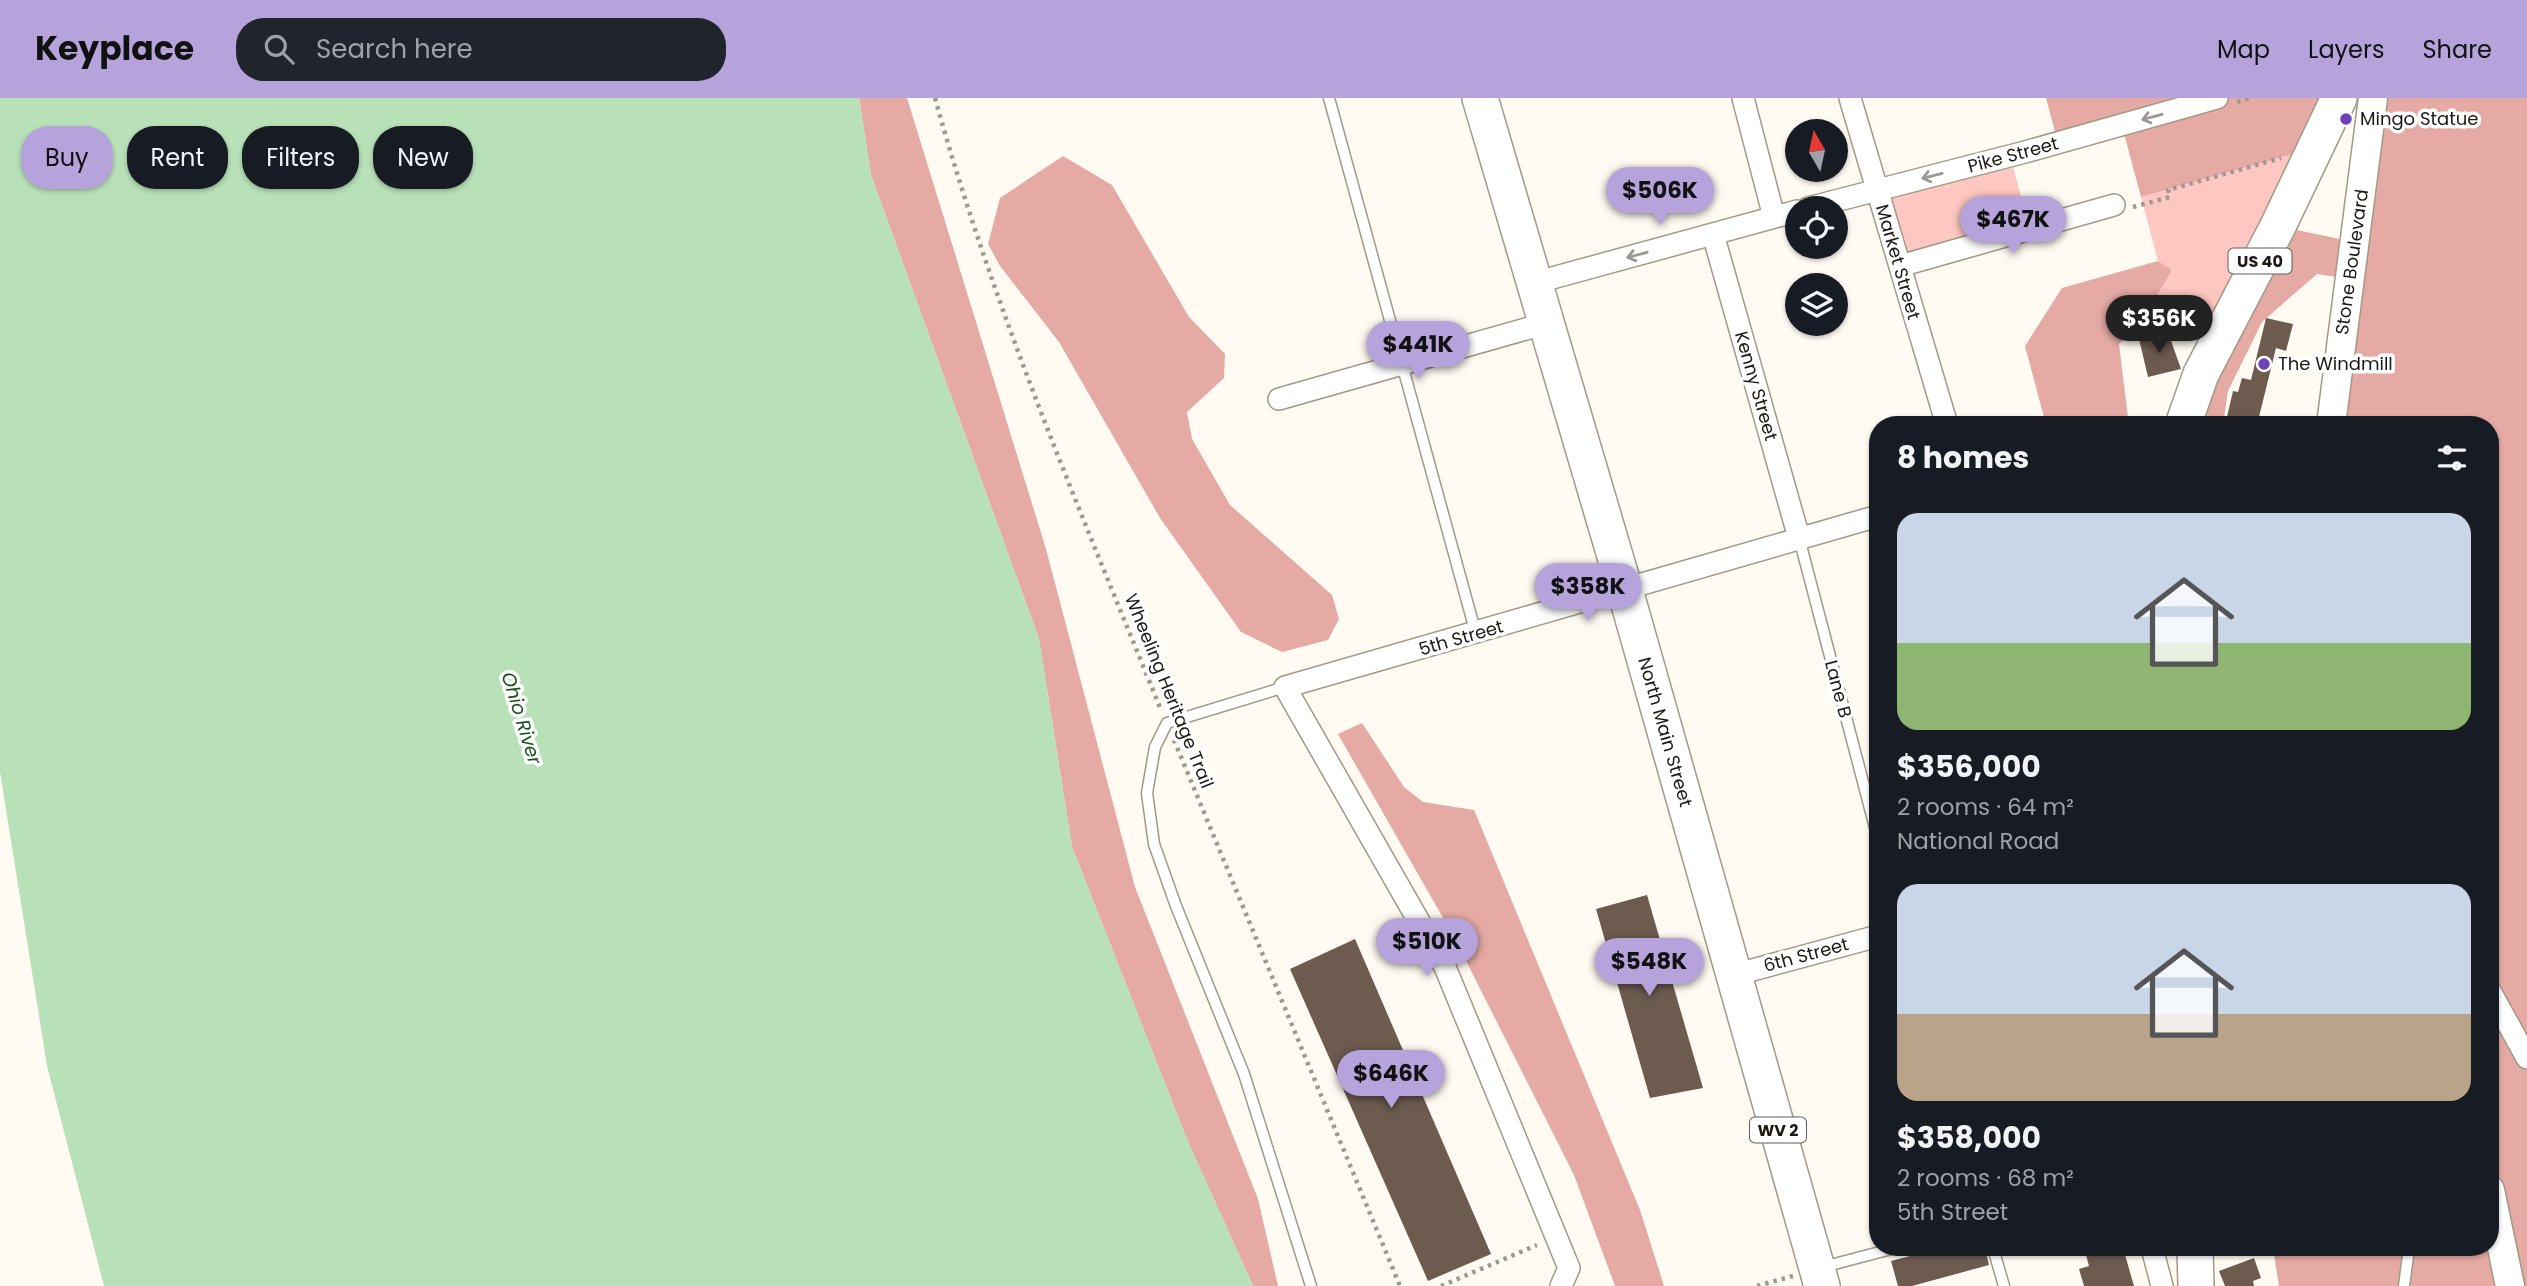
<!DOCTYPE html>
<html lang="en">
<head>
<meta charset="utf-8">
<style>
  :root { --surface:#171b24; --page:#20242c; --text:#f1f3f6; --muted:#9ea1a6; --accent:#b6a3db }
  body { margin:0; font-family:Poppins,sans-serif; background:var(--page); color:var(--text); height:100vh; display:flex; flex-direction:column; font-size:26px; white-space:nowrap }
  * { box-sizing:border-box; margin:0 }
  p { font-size:23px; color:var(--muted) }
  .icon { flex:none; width:38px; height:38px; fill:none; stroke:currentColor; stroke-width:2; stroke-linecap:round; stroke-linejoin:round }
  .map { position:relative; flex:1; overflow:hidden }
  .drawer { position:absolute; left:1869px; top:318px; width:630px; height:840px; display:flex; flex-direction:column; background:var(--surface); border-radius:28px; box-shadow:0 2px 5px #0004 }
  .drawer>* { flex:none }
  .guide { position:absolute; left:21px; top:28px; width:665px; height:63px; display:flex; gap:14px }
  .needle { width:46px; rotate:351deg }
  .controls { position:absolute; left:1785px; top:21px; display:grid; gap:14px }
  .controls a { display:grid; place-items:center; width:63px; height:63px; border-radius:50%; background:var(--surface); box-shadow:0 2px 5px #0004; font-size:35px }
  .price { position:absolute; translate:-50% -60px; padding:0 16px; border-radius:24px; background:var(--accent); color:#111; font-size:23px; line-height:46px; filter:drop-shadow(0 2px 4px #0008) }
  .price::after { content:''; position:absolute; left:50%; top:42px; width:21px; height:16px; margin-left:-10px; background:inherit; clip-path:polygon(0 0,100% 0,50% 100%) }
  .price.active { background:#222; color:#fff }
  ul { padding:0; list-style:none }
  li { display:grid; align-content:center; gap:14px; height:371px; padding:0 28px }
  li span { display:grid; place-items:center; height:217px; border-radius:21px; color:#555 }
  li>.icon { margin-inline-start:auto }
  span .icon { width:126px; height:126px; fill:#fffc; stroke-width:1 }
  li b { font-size:30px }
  h2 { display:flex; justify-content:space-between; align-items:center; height:84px; padding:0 28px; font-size:30px }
  .pill { padding:0 24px; border-radius:28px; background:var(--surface); box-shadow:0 2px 5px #0004; font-size:24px; line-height:63px }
  .pill.active { background:var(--accent); color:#111 }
  header { display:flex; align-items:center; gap:42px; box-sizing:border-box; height:98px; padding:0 35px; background:var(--accent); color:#111 }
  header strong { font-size:33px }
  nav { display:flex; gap:38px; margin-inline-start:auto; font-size:24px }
  .search { width:490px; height:63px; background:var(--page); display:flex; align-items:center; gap:18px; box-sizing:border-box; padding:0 24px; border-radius:28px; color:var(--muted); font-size:26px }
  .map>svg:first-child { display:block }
</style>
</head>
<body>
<header>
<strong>Keyplace</strong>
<div class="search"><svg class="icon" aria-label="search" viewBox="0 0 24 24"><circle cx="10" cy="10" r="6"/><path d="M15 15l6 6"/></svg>Search here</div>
<nav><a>Map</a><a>Layers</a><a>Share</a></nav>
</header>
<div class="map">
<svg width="2527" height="1188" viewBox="0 0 2527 1188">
  <rect width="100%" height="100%" fill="#fffbf2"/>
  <path fill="#fec7c1" d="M2315,50l-87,175 -86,-1 30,-52 -14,-9 -17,-64z
    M2010,58l20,73 -130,37 -23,-77z"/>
  <path fill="#e5aaa4" d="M859,0h48l139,451 89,338 123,312 20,87h-25l-65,-144 -116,-295 -33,-208 -168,-464z
    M2046,0h293l-24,50 -174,49 -19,-71 -64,17z
    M2373,0h154v1188h-248l-6,-38h217v-823h-159l18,-146 -32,-5 -55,48 -34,69 -5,34h-40l95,-199 76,16z
    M1063,58l49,29 77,132 36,37 -1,24 -37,34 5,27 38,66 102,90 7,24 -11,21 -46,12 -41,-20 -81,-114 -101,-176 -59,-76 -12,-22 12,-46z
    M2158,163l14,9 -30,52 -23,22 10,81h-83l-21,-79 37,-58z
    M1362,625l42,64 19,15 51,8 166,400 24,76h-49l-41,-111 -120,-238 -116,-203z"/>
  <path fill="#b8e1b8" d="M0,0h859l12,77 168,464 33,208 116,295 65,144h-1149l-57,-220 -47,-294z"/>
  <path fill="#6d5b4f" d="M2266,220l27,6 -7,27 -10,-3 -19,77h-32l8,-34 5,1 4,-14 9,2z
    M2168,234l13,37 -33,8 -9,-38z
    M1647,797l56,193 -53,10 -54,-189z
    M1355,841l136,315 -63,27 -138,-312z
    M1929,1150h56l4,17 -77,21h-14l-7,-25 38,-10z
    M2084,1150h39l11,38h-50l-5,-17 10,-3z
    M2254,1160l7,20 -8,3 1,5h-29l-6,-15z"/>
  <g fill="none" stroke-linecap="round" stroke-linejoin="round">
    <g stroke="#a29986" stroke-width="13">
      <path id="service" d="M1329,0l147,536
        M1799,440l79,301
        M1285,589l-118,36 -12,24 -8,46 7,51 22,62 68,168 67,212
        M1993,1150l11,38
        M1823,1169l72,-19
        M2404,1188l5,-38"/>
    </g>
    <g stroke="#a29986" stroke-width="24">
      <path id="minor" d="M1743,0l31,119
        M1850,0l97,327
        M1808,110l217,-56 192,-54
        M1713,136l86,304
        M1900,168l214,-61
        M1534,185l263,-72
        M1279,301l268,-76
        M1734,877l144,-39
        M2490,893l37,67
        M2152,1150l10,38
        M1561,1188l8,-18 -124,-301 -160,-280 593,-171"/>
    </g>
    <g stroke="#a29986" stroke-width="31">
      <path id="tertiary" d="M2331,327l42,-327
        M2490,1092l20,96"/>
    </g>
    <g stroke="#a29986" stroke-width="38">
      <path id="primary" d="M1480,0l145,492 197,696
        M2183,327l18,-51 77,-148 61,-128
        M2195,1150l1,38"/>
    </g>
    <path stroke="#9e9a92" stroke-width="4.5" stroke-dasharray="3.5 5" stroke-linecap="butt" d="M935,0c58,210 144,410 226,612
      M2237,4l14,-4
      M2133,109l37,-10 -2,-7 113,-32
      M1174,642l226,546
      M1441,1188l96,-41
      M1757,1188l36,-10"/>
    <use href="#service" stroke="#fff" stroke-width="10"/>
    <use href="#minor" stroke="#fff" stroke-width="21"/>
    <use href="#tertiary" stroke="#fff" stroke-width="28"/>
    <use href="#primary" stroke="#fff" stroke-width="35"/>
  </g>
  <defs><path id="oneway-shaft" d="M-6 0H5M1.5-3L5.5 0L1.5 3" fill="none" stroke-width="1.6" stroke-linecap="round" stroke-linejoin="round" transform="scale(1.75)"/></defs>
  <g stroke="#999894">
    <use href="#oneway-shaft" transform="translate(2152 19) rotate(165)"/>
    <use href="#oneway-shaft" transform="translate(1932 78) rotate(166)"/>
    <use href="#oneway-shaft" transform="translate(1637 157) rotate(165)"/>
  </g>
  <g fill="#6f41b9" stroke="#fff" stroke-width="2.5">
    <circle cx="2346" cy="21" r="7"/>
    <circle cx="2264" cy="266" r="7"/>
  </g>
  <g text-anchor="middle" stroke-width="7" stroke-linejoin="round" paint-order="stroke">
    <g fill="#fff" stroke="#615e59" stroke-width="2">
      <rect x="2228.5" y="150.5" width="63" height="25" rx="5"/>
      <rect x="1750" y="1019.5" width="56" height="25" rx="5"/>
    </g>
    <g font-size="16" font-weight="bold" fill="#1d1912">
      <text x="2260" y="169">US 40</text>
      <text x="1778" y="1038">WV 2</text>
    </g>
    <g font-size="18" fill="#1d1912" stroke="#fff" text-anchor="start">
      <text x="2360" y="27">Mingo Statue</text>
      <text x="2278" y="272">The Windmill</text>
    </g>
    <g font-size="18" fill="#1d1912" stroke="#fff">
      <text transform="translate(2013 57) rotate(-15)" y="6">Pike Street</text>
      <text transform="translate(1898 164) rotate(74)" y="6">Market Street</text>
      <text transform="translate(2352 164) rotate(-82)" y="6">Stone Boulevard</text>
      <text transform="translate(1756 288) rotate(74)" y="6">Kenny Street</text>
      <text transform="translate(1461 540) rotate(-16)" y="6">5th Street</text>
      <text transform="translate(1838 591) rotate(75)" y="6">Lane B</text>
      <text transform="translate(1169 593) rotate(68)" y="6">Wheeling Heritage Trail</text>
      <text transform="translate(1665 634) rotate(74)" y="6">North Main Street</text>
      <text transform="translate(1806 857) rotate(-15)" y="6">6th Street</text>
    </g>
    <g font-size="19" font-style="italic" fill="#18501d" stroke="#fff">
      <text transform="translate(522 620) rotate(73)" y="7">Ohio River</text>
    </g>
  </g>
</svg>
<div class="controls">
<a><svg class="needle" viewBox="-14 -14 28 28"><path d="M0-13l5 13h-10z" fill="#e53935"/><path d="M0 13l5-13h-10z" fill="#9ea1a6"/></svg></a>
<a><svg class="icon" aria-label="locate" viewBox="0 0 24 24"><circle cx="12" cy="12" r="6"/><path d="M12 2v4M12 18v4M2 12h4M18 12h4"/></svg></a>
<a><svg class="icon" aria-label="layers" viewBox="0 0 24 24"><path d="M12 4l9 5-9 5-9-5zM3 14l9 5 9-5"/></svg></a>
</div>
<b class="price" style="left:1660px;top:129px">$506K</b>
<b class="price" style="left:2013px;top:158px">$467K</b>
<b class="price active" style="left:2159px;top:257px">$356K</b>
<b class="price" style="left:1418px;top:283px">$441K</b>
<b class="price" style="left:1588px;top:525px">$358K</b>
<b class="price" style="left:1427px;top:880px">$510K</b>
<b class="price" style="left:1649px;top:900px">$548K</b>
<b class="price" style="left:1391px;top:1012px">$646K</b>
<div class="guide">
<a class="pill active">Buy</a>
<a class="pill">Rent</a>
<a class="pill">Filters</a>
<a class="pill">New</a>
</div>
<section class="drawer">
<h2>8 homes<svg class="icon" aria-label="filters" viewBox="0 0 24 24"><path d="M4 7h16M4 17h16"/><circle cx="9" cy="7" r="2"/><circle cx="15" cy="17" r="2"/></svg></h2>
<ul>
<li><span style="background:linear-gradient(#c9d6e8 60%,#8fb573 0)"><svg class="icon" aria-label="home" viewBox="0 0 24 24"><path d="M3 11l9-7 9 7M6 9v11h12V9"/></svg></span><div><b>$356,000</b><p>2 rooms · 64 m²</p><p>National Road</p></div></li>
<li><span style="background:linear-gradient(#c9d6e8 60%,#b9a48a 0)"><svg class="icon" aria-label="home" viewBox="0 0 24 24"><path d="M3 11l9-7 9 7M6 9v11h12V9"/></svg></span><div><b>$358,000</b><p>2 rooms · 68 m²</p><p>5th Street</p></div></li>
</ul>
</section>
</div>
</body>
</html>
